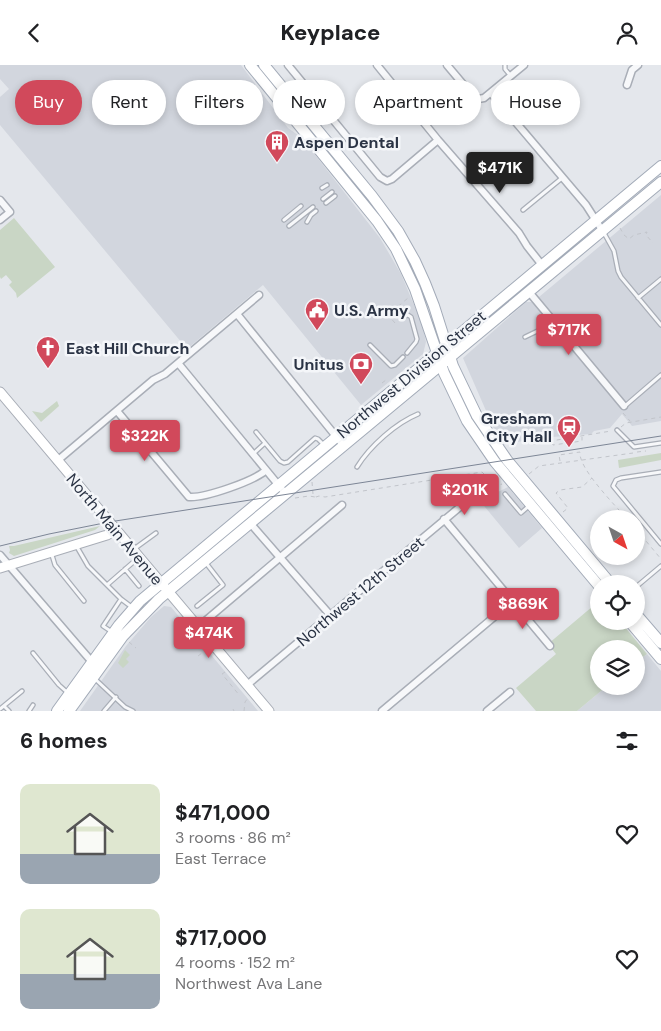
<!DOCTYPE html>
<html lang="en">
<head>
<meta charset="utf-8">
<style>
  :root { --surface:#fff; --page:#f2f2f2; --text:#202124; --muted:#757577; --accent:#d1495b }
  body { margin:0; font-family:"DM Sans",sans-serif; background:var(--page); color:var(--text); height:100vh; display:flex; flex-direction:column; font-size:19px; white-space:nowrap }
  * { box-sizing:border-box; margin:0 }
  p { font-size:16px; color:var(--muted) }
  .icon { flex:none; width:28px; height:28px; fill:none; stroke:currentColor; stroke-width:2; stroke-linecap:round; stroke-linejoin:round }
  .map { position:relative; height:646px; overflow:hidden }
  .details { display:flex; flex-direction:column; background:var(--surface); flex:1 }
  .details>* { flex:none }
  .banner { position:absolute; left:15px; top:15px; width:631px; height:45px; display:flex; gap:10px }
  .needle { width:32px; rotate:140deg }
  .controls { position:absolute; left:590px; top:445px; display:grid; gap:10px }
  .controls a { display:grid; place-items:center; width:55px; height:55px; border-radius:50%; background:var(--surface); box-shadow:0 2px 8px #0003; font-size:25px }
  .price { position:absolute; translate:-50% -42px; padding:0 11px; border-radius:5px; background:var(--accent); color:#fff; font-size:16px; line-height:32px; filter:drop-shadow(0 1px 2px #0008) }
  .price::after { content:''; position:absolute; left:50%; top:30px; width:15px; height:11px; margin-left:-8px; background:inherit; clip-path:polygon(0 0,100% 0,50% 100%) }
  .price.selected { background:#222; color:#fff }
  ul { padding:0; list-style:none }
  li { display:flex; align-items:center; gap:15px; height:125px; padding:0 20px }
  li span { display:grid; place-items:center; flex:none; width:140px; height:100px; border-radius:10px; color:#555 }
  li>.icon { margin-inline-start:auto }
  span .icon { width:60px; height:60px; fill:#fffc; stroke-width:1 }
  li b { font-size:21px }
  h2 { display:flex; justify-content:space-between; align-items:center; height:60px; padding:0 20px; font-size:21px }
  .tag { padding:0 18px; border-radius:22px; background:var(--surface); box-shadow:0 2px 8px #0003; font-size:18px; line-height:45px }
  .tag.selected { background:var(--accent); color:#fff }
  header { display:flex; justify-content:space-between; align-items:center; height:65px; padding:0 20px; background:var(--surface); font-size:22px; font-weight:800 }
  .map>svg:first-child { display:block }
</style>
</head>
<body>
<header><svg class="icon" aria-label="back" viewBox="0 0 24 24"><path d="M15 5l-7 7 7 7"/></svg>Keyplace<svg class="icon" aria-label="person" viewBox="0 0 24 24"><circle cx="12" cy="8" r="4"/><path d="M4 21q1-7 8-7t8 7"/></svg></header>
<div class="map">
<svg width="661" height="646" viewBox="0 0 661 646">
  <rect width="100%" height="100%" fill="#e4e7ec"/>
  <path fill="#d2d6de" d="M0,0h241l47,63 14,10 78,100 21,36 21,50 4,18 -3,12 -62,51 -98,-120 -76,64 -187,-224v-28l9,-8 -9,-10z
    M661,130v226l-29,5 -10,-12 -12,14 -16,3 -3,3 -52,4 -38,7 -38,-87 63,-56h7z
    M508,422l34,41 -23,20 -39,-47z
    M164,541l7,1 87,104h-178l46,-65 25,-29z
    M647,589l14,17v40h-84l30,-25h29v-24z"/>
  <path fill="#c9d6c5" d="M14,153l41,49 -38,31 -1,-5 -7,-8 3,-3 -6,-7 -5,4 -1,-2v-47z
    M57,336l2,5 -18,16 -9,-11 10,2z
    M661,388v7l-42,8 -1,-8z
    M100,461l-5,4 -81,26 -5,-3 1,-3 -1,-4h5z
    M599,536v20h21l27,33 -11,8v-13h-37v37h8l-30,25h-41l-20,-23 40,-34 -8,-10z
    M125,585l5,5 -4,4 3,3 -6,6 -5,-5z"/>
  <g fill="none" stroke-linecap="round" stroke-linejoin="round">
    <g stroke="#a9aeb7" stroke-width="5.5">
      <path id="lane" d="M505,0v4l5,6
        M322,123l5,-3
        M323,134l9,-7
        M326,138l9,-7
        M523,145l39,-32
        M284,155l17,-14
        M307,157l4,-7 5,-4
        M289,161l24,-19
        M604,168l10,18 4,20 3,6 40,48
        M638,233l23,-19
        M404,251l4,-1 3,2 6,22 -1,3 -9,11
        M525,272l29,-14
        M370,280l21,21 4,-1 8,-8
        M625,341l36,-31
        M617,365l17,17 27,-4
        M256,367l24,29 4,2 4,-1 27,-24 3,1 6,6
        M253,389l12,-11
        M357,402c13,-21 39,-44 61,-53
        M661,407l-40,6 -5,2 -3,6 48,58
        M505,429l16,19 9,-8
        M77,482l11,19 33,33 -18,27 9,6
        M134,484l22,-16
        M51,487l4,13 29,36
        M125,504l14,17
        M107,520l31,-27
        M636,522l25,-21
        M121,534l12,9
        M197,541l26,-21 -17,-22
        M33,588l26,32 9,8
        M94,613l31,29 8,4
        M4,641l5,5
        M0,644l22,-18
        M29,646l4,-6
        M104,646l12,-14"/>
    </g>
    <g stroke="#a9aeb7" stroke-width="9">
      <path id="street" d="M288,0l92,112 7,4 5,-2 46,-39
        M377,0l61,75 81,93 8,13 15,19
        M447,0l26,31 5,3 6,-1 40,-33
        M627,20l5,-15 6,-5
        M491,28l95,112 16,25
        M0,135l10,12 -10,8
        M529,227l95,114
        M237,249l106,131
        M178,298l107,130
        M117,346l72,86c17,1 64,-16 76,-26
        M57,396l96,-81 12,-6 94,-79
        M444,454l106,127
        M250,458l81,93
        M0,490l92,107
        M198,562l144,-122
        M247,620l226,-189
        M382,646l131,-110
        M487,646l23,-19"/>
    </g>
    <g stroke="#a9aeb7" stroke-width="11">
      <path id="secondary" d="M0,327l269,319
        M0,503l107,-33 9,-5"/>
    </g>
    <g stroke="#a3abb8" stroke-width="12">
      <path id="primary" d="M250,0l127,156 19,28 19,40 29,84 23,48 28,41 104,124
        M264,0l108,131 26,35 17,30 10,22 9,23 19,60 24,50 30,44 104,124
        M636,549l25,29
        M629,556l32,38
        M57,646l62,-86 21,-24 521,-435
        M69,646l54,-75 36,-37 502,-417"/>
    </g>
    <path stroke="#c2c5cb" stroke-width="1" stroke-dasharray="4 4" stroke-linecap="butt" d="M620,163l4,7 5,4 5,-4 13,-3 -1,3 7,8
      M381,253l6,-5 1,2
      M395,258l-7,-8 20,-17
      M382,318l4,-3
      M623,348l7,8
      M621,362l5,-4 35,-6
      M552,378l1,2 29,-4v-4
      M533,379l78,-13
      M637,387l9,-1
      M560,396l-1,-6 21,-3c-2,16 35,53 47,67
      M529,409l10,-8 94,-13
      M312,417l1,12 3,3 3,-1 6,1 157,-25 6,6 7,-1
      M475,424l12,-11
      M478,427l24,-8
      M295,433l14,-2 6,1
      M563,447l5,-4 -12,-15 4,-3 22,-3 10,-9
      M636,464l25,30
      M129,577l7,6
      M198,591l8,-6
      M225,607l-3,2 18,22
      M233,644l1,2
      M244,646l1,-9 3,-4"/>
    <use href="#lane" stroke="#f7f8fa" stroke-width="3"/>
    <use href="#street" stroke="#f7f8fa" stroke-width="6"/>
    <use href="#secondary" stroke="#fff" stroke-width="9"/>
    <use href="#primary" stroke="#fff" stroke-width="10"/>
    <path stroke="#7d8696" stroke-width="1" d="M0,481l49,-12 60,-12 552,-86"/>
  </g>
  <defs>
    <g id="building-pin" transform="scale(1.25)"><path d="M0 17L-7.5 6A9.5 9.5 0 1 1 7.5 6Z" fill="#d1495b" stroke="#f4f6f9"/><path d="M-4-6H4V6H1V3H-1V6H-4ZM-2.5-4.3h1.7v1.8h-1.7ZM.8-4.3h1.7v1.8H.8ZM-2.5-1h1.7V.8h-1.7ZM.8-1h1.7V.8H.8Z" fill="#fff"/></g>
    <g id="civic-pin" transform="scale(1.25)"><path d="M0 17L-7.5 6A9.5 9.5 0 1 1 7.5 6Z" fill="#d1495b" stroke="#f4f6f9"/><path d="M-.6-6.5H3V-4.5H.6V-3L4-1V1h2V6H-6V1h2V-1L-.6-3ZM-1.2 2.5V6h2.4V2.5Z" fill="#fff"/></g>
    <g id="church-pin" transform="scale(1.25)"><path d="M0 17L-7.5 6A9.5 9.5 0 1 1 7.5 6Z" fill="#d1495b" stroke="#f4f6f9"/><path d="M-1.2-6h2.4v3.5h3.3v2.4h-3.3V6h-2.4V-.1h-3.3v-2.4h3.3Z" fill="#fff"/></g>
    <g id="bank-pin" transform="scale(1.25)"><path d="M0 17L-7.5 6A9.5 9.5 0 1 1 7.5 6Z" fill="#d1495b" stroke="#f4f6f9"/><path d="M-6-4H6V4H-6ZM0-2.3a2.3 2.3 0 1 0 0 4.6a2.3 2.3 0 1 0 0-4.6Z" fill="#fff"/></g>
    <g id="station-pin" transform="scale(1.25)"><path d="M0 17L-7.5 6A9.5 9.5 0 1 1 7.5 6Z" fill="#d1495b" stroke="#f4f6f9"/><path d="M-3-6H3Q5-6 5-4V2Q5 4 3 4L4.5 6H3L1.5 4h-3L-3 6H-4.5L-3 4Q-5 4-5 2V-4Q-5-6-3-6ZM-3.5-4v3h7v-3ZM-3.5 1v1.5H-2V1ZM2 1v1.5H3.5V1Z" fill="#fff"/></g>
  </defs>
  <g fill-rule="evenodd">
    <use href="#building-pin" x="277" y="77"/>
    <use href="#civic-pin" x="317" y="245"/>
    <use href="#church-pin" x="48" y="283"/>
    <use href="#bank-pin" x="361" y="299"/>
    <use href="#station-pin" x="569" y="362"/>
  </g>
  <g text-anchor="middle" stroke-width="5" stroke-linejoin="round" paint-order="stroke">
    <g font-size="16" font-weight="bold" fill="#2b3445" stroke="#f4f6f9" text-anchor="start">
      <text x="294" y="83">Aspen Dental</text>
      <text x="334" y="251">U.S. Army</text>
      <text x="66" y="289">East Hill Church</text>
      <text x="344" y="305" text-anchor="end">Unitus</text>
      <text x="552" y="359" text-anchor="end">Gresham<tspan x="552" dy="18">City Hall</tspan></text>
    </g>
    <g font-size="16" fill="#2b3445" stroke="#f4f6f9">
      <text transform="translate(411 309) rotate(-40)" y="6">Northwest Division Street</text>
      <text transform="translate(115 464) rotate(50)" y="6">North Main Avenue</text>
      <text transform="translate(360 526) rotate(-40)" y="6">Northwest 12th Street</text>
    </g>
  </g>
</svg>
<div class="controls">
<a><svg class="needle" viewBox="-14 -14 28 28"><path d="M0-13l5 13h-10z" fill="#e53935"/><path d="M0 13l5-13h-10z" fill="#757577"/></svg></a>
<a><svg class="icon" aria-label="locate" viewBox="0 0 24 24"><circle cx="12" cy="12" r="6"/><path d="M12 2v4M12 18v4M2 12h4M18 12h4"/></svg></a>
<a><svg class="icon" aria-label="layers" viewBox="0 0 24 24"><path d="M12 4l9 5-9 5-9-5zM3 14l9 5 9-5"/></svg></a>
</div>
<b class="price selected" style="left:500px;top:129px">$471K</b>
<b class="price" style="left:569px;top:291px">$717K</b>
<b class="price" style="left:145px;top:397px">$322K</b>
<b class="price" style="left:465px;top:451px">$201K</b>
<b class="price" style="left:523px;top:565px">$869K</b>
<b class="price" style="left:209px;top:594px">$474K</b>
<div class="banner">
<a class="tag selected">Buy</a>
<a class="tag">Rent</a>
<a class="tag">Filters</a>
<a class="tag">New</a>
<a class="tag">Apartment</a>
<a class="tag">House</a>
</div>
</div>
<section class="details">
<h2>6 homes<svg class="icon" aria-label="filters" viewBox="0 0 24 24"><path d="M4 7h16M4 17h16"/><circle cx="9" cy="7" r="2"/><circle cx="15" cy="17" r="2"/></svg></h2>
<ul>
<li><span style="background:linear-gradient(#dfe7d0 70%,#9aa5b1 0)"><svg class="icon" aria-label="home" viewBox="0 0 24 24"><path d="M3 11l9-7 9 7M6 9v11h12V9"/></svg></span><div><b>$471,000</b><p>3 rooms · 86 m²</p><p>East Terrace</p></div><svg class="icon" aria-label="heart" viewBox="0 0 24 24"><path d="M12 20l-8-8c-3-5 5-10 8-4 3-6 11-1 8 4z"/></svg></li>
<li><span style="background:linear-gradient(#dfe7d0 65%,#9aa5b1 0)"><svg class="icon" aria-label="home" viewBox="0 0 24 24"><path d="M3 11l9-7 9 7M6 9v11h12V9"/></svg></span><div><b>$717,000</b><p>4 rooms · 152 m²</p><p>Northwest Ava Lane</p></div><svg class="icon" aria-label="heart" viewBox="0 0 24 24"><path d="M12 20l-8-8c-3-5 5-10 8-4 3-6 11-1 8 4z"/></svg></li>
</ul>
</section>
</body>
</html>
